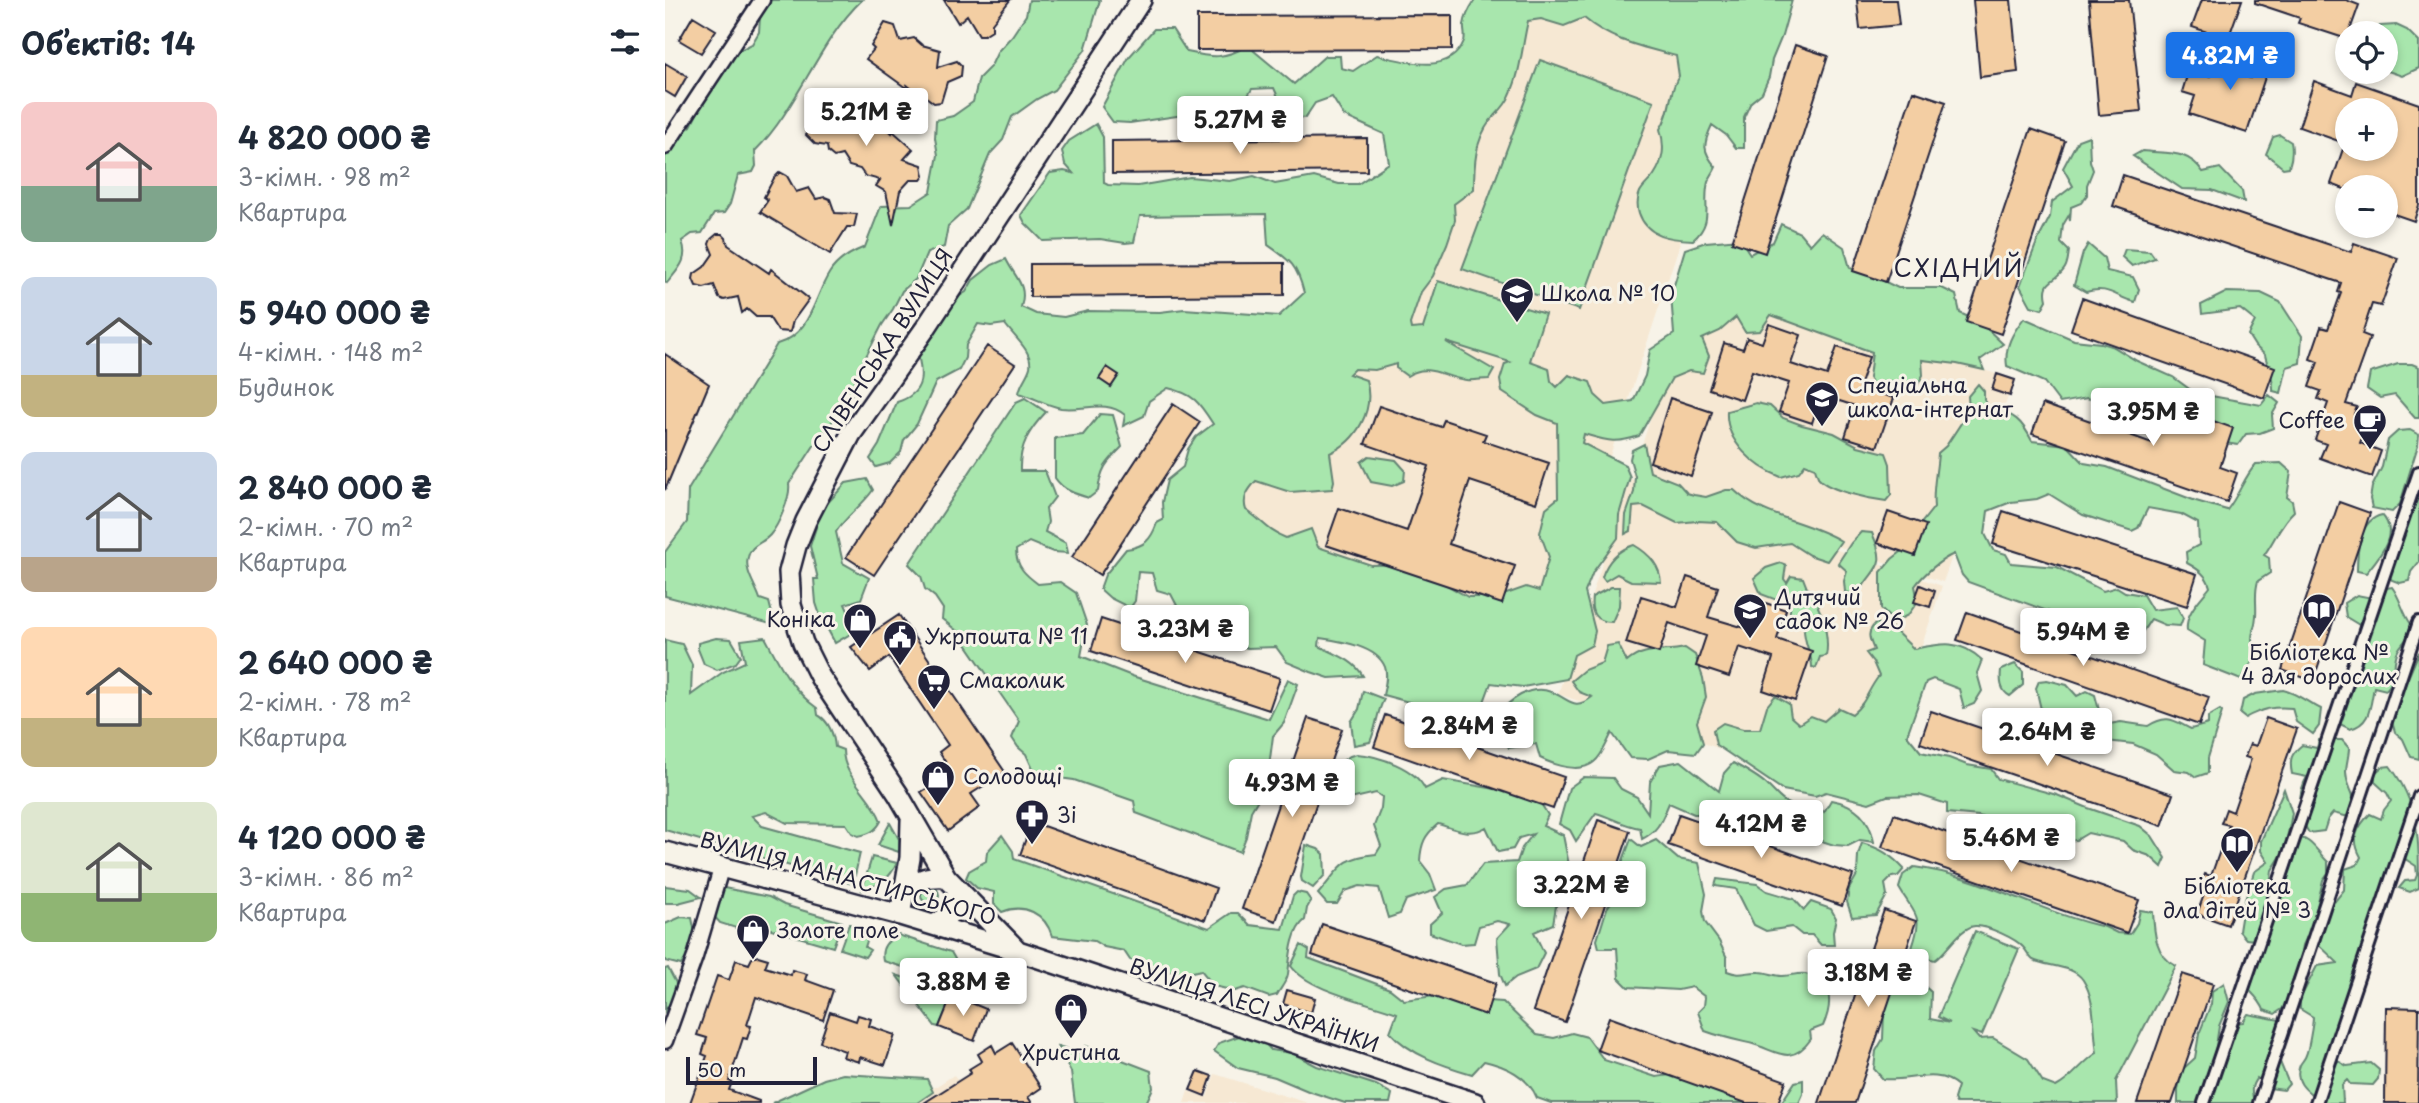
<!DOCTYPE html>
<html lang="uk">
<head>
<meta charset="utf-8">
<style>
  :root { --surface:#fff; --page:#f6f6f7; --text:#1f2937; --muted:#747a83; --accent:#1a73e8 }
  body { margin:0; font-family:"Playpen Sans",sans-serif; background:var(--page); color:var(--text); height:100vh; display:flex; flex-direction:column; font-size:26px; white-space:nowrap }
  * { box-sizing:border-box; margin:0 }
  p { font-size:23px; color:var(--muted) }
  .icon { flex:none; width:38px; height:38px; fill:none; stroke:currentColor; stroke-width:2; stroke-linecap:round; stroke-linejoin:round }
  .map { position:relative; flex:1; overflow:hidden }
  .details { display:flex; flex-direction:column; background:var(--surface); width:665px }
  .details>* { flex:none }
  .fabs { position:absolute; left:1670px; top:21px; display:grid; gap:14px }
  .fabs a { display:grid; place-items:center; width:63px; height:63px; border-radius:50%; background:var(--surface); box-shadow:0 4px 10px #0003; font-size:35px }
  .scale { position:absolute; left:21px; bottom:18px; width:131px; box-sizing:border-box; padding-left:7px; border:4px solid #22223b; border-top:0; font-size:19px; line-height:24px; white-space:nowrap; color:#22223b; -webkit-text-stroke:5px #f7f3e8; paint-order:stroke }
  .price { position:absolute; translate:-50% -60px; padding:0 16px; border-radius:7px; background:#fff; color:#222; font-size:23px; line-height:46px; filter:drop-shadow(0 2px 4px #0008) }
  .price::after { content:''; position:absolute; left:50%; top:42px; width:21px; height:16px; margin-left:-10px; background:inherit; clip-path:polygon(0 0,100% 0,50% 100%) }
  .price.selected { background:var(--accent); color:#fff }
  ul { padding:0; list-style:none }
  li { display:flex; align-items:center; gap:21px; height:175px; padding:0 21px }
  li span { display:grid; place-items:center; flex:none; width:196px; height:140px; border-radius:14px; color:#555 }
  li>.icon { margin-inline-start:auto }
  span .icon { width:84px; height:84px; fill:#fffc; stroke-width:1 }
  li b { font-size:30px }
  h2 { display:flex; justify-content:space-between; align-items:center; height:84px; padding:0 21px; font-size:30px }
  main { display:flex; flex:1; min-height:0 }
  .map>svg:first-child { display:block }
</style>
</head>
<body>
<main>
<section class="details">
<h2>Об’єктів: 14<svg class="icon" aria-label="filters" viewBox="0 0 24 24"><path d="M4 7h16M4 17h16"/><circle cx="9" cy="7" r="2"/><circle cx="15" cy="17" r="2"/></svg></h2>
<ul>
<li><span style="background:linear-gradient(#f6c9c9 60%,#7fa58c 0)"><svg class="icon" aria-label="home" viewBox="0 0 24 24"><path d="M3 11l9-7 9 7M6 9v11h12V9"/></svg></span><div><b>4 820 000 ₴</b><p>3-кімн. · 98 m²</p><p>Квартира</p></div></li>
<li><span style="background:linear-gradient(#c9d6e8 70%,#c2b280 0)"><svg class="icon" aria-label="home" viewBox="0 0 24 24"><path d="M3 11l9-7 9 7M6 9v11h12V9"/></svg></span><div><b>5 940 000 ₴</b><p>4-кімн. · 148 m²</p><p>Будинок</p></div></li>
<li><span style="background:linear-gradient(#c9d6e8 75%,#b9a48a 0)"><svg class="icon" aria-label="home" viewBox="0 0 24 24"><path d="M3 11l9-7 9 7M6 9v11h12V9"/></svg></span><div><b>2 840 000 ₴</b><p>2-кімн. · 70 m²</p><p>Квартира</p></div></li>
<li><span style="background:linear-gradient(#ffd9b3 65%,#c2b280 0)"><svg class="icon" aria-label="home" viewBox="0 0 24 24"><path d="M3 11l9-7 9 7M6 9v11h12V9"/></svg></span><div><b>2 640 000 ₴</b><p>2-кімн. · 78 m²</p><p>Квартира</p></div></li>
<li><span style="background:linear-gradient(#dfe7d0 65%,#8fb573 0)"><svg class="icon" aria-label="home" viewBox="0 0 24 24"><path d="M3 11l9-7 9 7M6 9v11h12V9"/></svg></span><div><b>4 120 000 ₴</b><p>3-кімн. · 86 m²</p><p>Квартира</p></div></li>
</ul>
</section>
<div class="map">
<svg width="1754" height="1103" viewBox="0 0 1754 1103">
  <rect width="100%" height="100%" fill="#f7f3e8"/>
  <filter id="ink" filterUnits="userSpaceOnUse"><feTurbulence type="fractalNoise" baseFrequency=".0143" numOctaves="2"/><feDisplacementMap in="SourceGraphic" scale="14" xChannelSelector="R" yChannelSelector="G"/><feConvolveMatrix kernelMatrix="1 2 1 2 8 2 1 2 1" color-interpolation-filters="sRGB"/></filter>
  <g filter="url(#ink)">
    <path fill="#f6e8d3" d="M848,0h38l162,53 -28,175 -138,419 -358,-118z
      M1032,274l317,106 -71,202 -311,-106z
      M966,479l311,107 -73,213 -311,-105z
      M550,1074l93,29h-124l4,-12 19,6z
      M289,1075l19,28h-63z"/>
    <path fill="#a8e6ad" stroke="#658474" stroke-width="2" fill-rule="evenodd" d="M106,0h91c-45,43 -63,107 -107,151l1,15 -3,6 -15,3 -8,29 -6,9 -10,1 -12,19 -10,1 -10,7c7,19 -3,27 -15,42l-2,-2v-126l14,-20 12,-9 23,-47 13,-13 7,-13 18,-9 7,-12 1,-15z
      M364,0h71l-15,50 -31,40 -17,9 -25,18 -9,23 -13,14 -23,55 -19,17 -4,21 -17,6 -11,26 -14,12 -9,18 -11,16 -26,51 -6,29 -14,5 -5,15 -12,13 -30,46c2,12 -10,41 -19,51 -8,9 -19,9 -22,22 -4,14 8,29 12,42l9,3 6,23 -110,-29v-44l22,-30 1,-32 89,-146c34,-9 37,-48 53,-72 8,-12 22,-20 35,-25l16,-41 30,-1 20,-13 7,-37 -3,-17 1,-18 17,-4 20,-14 6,-24 12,-12 7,-15 14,-15 14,-21z
      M810,0h317l-10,36 -10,24 -3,17 -7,16 -11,9 -7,15v31h-8l-10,-13 -14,-10c-9,19 -10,26 4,42 -2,5 -6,10 -8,15 -6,24 7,39 -15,58 -23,-1 -46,-3 -54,-27 -2,-6 -2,-15 1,-21 3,-6 10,-11 14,-17 10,-15 11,-29 6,-46 12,-17 8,-37 19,-53l-3,-20c-33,-9 -65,-15 -92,-38l-20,8 -23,-7 -13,2c-6,25 -7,51 -18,74 -4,11 -13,18 -20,26 -15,20 -16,44 -16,68l-20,15 1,16 -8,24 -14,32 -12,16 -11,32 1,5 12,-1 15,-47 107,33 -15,47 19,7 2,13 6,6 12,-12 21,7 5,13 11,10 27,-4 12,-25 5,-26 24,-16 -3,-39 14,-46 21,-7 34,-3 10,15 23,-12 8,-18 19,9 10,12 12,-13 22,15 6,21 17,5 31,15h44l14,7 4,18 21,10 22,21 -23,16 4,10 -27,-6 -35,-4 1,15 -5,9 -28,-3 -17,3 -4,-6 3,-26 -101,-37 -11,16 -15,1 -9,-15 -16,14 -18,8 7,17 -6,17 -14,-2 -17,7 -33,58c-24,8 -31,5 -55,-2l-2,9 43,22 5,12 -11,38 -1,23 -25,34 -8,20 10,39 -3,14 -18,10 -7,24 -44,8 -32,-4 -10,27 -14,10 -18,-2 -18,-10 -48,-13c2,-9 5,-19 2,-28 -8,-21 -45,-26 -65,-29l-1,8c16,8 35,14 44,30l-34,2 -18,-6 -24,-10 -11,-15 -29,1 -20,-8 -20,-3 -22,-16 -14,-27 -14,-4 -5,-17 -14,-1 -3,29 -5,7 -20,-10 -10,-9 5,-14 21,-26c18,-2 25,-9 31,-26l6,-3 -1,-18 5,-22 16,-13 5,-18 8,-12 17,-13c-14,-22 -19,-30 -45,-36l-19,13 -5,15 -21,10 2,-11c-20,-16 -40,-4 -64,-7 -13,-2 -28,-11 -42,-15 2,-12 9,-17 11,-26 3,-16 -17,-31 -25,-43l-14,2 -13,-2 -12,21 -1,13 -6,12 -23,12 -19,42 -13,16 -3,12 -11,11 -14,4 -6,-8 9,-14 18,-43c29,-9 26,-28 20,-52 17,-15 25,-25 31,-47l18,-11 7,-12 19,-15 14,-6c9,19 22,26 15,48l15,7 28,3 24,-6 72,1 24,-3 95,7 25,-23c-7,-28 -13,-32 -36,-48l-2,-31 -126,2 -6,26 -9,1 -25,-4 -57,2 -18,-18 -4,-8 29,-42 14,-2 9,2 -8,-9 -3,-13 7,-10 27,-17 7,13 1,46 4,2 30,1 52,-9 40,4 24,-5 21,8 39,-7 25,7h19l31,-21 -5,-29 -40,-18 -12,-19 -17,6 -10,15 -14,-2 -9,-10 -8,-18 -22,1 -8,13 -19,10 -28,1 -67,10 -17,-1 -11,-15 27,-50 25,-28h18l15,23c27,6 36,7 61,-6l46,38 31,-28h15l1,12 12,3 24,-16c29,7 73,21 87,-14 2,-6 -1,-11 0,-16 1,-8 7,-19 11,-25zM781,342l64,20 -5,2 -5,16 2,12 35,23 20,8 1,75 -12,10 -6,25 9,24 -10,34 -13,-4 -28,10h-30l-59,-33 -38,1 -53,-18 -7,-18 -25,9c-20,-8 -23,-17 -40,-28 -4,-12 2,-20 10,-29l34,11 42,-3 2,-8 -4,-28c27,-12 45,-43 36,-73l-17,-6 5,-5 21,1 21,-6v4l11,8c22,-14 37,2 59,4 7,1 16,-1 23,-1l5,-9z
      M1731,25l11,5 12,12v26l-17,8 -17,-6v-37h-16l11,-7z
      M875,60l114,41 -75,209 -117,-41z
      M1615,135l11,7c2,9 1,16 -2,25l-6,1 -17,-14 7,-17z
      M1424,136l1,25 3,9 -6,15v10l-6,8 -10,4 -1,14 -1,-6 -6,10 -2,18 8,8c-1,6 -1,12 -4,17 -9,15 -23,11 -18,32l-5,9 -11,-3 -11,-20 17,-44 13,-25 2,-15 21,-16 -10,-18 15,-28z
      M1477,151c25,3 46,-2 61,21l17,-4 22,23 2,11 -32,-12 -30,-1 -49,-33z
      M1423,244l16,14 3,13 26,6 6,12 -4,13c-20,-5 -27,-17 -49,-10l-12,-7 9,-32z
      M1460,249l25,2 5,7 -23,8 -10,-9z
      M1562,292l34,1 19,9 22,34 -2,27 -13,4 -6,26 -8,-2c1,-13 -5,-23 -8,-36l-10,-9 -7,-11 7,-14 -15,-12 -38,5 -1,-9z
      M1359,318l50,22 27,3 13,4 23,14 36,16 22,16 66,12 8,-10 10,8 -7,12 1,13 -13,5 -14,1 -8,11 -13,-2 -31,-24 -55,-3 -52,-18 -27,5 -16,-21 -37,-16c-3,-19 6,-34 17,-48z
      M1733,364h14l7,3v51h-4l-20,-23 -15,3 -13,-9 3,-16z
      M1313,384l6,7v9l8,10c22,3 30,11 40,31l35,4 17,18 23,4 89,34 31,9c12,-15 17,-33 29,-46l25,-1 10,9 -4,25 5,4 2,10c-14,13 -19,29 -30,44l5,3 1,15 -12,8c-4,13 -1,22 -2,35 -1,17 -9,19 1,38l-16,26 -38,-15 2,-24 -18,-11c-2,-17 13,-30 23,-43 -3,-12 -12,-18 -23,-24l-1,-11 13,-7 -1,-22 -17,-9 -33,-6 -10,20 -6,3 -49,-16 -34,-21 -12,5 -26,3 -23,9 -3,23 8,16 13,4 5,9 46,4 46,24 14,-4 8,5 18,3 9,15 25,-3 6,11 -3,8 -15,-1 -14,-6 -16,24 -167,-61 -6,-7 -8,-21c-14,6 -31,21 -39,32l3,15 -10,14 -14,7 -13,-13v-37l11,-13 18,-14 2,-10 22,-28c-2,-18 3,-36 4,-54l8,-7 23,-35 -1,-15z
      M360,398l21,14c-17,18 -27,34 -26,59h25l10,26 -9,12 2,13 -3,10 21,11 2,10 -15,-1 -24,-10 -13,8c0,17 10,25 22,34l22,-2 16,11 11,32 -6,31 51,20 137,43 19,-40 10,5 -14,39 -11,13 -3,23 -8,23 -2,14 -9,15 -5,26 -6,15 -104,-39 -2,-12 -60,-21 -30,-4 -12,-9 -6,-13 -8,-7 -6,-9 7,-17 -62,-90 -15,-12 1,-10 -8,-12 -10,-8 -4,-13 -12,-12 107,-162z
      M1091,403l14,3 13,12 19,7 32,8 24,13 28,7 4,11 1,31 -5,6c-16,-2 -56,-10 -67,-22 -2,-4 -3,-8 -4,-11l-10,-4 -6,8 -18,5c-26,-10 -56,-35 -54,-66z
      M435,414l13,1 9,32c-16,16 -21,21 -24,44l-9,7c-14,-4 -26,-8 -34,-20v-40l28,-3z
      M1745,430l9,5 -1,10 -18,59 -8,8 -20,-4 -2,-9 2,-12 10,-20 6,-27 10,-9z
      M979,444l6,28 28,11 9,10 7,2 12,2 20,-7h8c30,29 73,30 107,51l-14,20 -18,-6 -19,-12 -34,5 -19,-6 -20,-20 -20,-1 -20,2 -34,-17 -10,1 -2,24 -6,3 1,-19 8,-23 1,-16 -5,-17 2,-9z
      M704,456l27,4 9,10 -1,11 -12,5 -21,-4 -10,-20z
      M202,479l6,11c-11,16 -27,26 -37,42l7,31 26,15 -8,21 -16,5 12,26 -22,13 -15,-28 -4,-12 -2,-24h4l-8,-33 12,-37 24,-26z
      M1747,495h7v67l-8,10 -2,9 -9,2 -8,-3 -9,-12v-10l7,-12 3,-15z
      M1717,515c18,19 -3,42 -16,58l-9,-2c0,-20 2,-51 25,-56z
      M1196,532l11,1c17,37 1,32 -14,62l-13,-3 -1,-11 3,-10 -9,-8 13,-20z
      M969,545c14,8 26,20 27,37l-30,-1 -14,-7 -12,7 -3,-4c5,-16 17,-28 32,-32z
      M1116,563l5,2 -2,14 3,4 4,-7 12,2 4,10 15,8 -4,11c7,13 11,35 8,49l-6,1 -4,11 -4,-1c0,-14 -9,-24 -8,-41l-14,-9v-12l-29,-11 -7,-16 12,-10z
      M946,587h9l-1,19 -7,16c-17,0 -22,-9 -20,-25z
      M1727,587c9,12 10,25 19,37 -2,20 -12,18 -15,32 -4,15 3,19 -10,34l-12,-3c-4,19 -3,37 -24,42l-10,-5 -3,-11 27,-85 -18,-11 -2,-14 13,-8 15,3 9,-9z
      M1211,623l16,5 22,21c28,-6 46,-10 68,11l-5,13 5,18 -8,13 -10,4 -5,-19 -26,-10 -7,3 -19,53 14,17 28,6 18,7 24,4 7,10 59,16 31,13 52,18 12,10 14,22 -4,9 -12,-11 -17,-6 -10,-9 -35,-8 -12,7 -15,2 -14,14 -11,-1 -15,-6 -5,-17 -37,-16 -32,-3v-9l-28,-9 -32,1 -18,7 -43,-11 -11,4 -32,-6 -67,-45 -3,-15 10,-7 20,6h17l7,-23 8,-10 14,8 2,13 8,7 12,-8 13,5 15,-13 13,6c15,-12 15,-23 27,-38l-6,-14 -7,-9 8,-3c-5,-12 -8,-17 2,-27z
      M100,637c14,26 27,54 52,71l1,7c11,6 16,20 17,32l8,3c0,28 29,45 38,71 -5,10 -12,13 -23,15l-6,-3 -6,-9 -59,-1 -21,-11 -14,4 10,10 98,27 -7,31 -188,-54v-190l17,4 10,21 -1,30 32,-23 22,-10 -4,-22z
      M51,638l15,1 10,17 -5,7 -19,7 -13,-6 -6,-15v-6z
      M953,644l9,18c18,-16 36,-9 58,-14l10,7 8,23 3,19 -9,25 6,21 -7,10 -28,-3 -20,9 -18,-1 -18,-25c-5,9 -10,23 -18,29 -14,12 -40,3 -54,-4l-4,-14 -27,4 -7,-12 -5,-20c12,-16 33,-32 54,-24 18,6 22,20 41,5l-13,-5 -8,-11 13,-11 18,-7 5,-17z
      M1754,652v107l-8,-2 -8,-18 -8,-7 -4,-14z
      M1350,664l8,8v13l-13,11c-10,-5 -10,-16 -9,-26z
      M1382,680l20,5 10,11 10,-5 8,4 8,30 18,-3 27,4c19,-12 25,-6 43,3l17,-5v-7l12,-7 2,2 -14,46v15l-12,4 -7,-5 -15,-2 -18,-16 -23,-10 -45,-5h-34l-7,-4 -11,-47 3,-7z
      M1618,690c14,3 25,13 38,19l-2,17 -6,8 -17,-12 -4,-14c-18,-2 -31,1 -47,10l-5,-4 3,-14 12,-6z
      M698,691l21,8c-8,15 -7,28 -14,43l-16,3 -3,-23 8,-13z
      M1654,740h23l7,8c0,8 -3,16 -3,24 1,22 14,18 3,45l-16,-4 -5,6 -4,12 -15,2c-11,-16 -12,-40 -2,-56l-15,-3c-3,-15 -1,-20 10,-29l15,3z
      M692,754c23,2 58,14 68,35l18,-9 76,13 19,6 10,16 -5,11 20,9 6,30 -11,29 -5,30 -19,8 10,21 -8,16 -20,8 -11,9 -5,-12 -3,-36 13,-14 -13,-3 -18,5 -5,17 -13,1 -31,-11v-9l12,-11 -7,-16 11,-8 21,-4 16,-21 34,-2 5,-14 11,-14 -14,4 -6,11 -15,3 -12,-25c-16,10 -31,2 -48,-3 -13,11 -17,19 -18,37l10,13 6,16 -30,10 -6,14 -12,4 -9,-30 -19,-2 -15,5 -8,13h-10l-9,-10c23,-26 21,-36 58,-40l5,-8 -7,-20 7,-18 1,-11 -6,-4 -30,7 -11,-6 -3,-26 18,-12z
      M1016,761l38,30 5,-18 9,-10c11,6 24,13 33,21 18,17 19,26 47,20l11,8 7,-12c24,4 39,18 43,42l-14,-2 -12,6 -14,-1 -49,-16 -27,-3 -38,-12h-26l-25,-11c-7,16 -10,28 -27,36l-2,-11c-16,-2 -29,-11 -44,-15l-20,28 -6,-11 -11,-6 10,-36 15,-11 29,1 8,11 16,8 11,16 2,-31 10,-17z
      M1725,766c29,38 29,72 29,122l-9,4 -11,-4 6,-7 10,-1 2,-5 -1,-9 -14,-9 -15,36 2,16 -11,5 -12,36 4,11 -12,19 -3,25 -8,9 -10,36 1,11 9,5 24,-3 8,7 -1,9 -5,6 -23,-1 -3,-4 -5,5 1,18h-24l1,-2c-13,-10 -27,-19 -20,-36 2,-4 5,-6 6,-10 2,-4 7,-31 7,-38l-13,-8v-10l17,-33 21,-3 -19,-18 8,-34 17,-21 1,-21 12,-4 4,-8c-10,-18 -5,-29 9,-43l11,5 3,-9 7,-9 -4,-8 -12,-11v-9l7,-6z
      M1619,789l8,24 -2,11 -6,27 -12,19 -3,25 -7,13 -1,23 -7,9 -8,-1 -7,-8 4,-25 11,-34 14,-10 -7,-11v-10z
      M225,823l9,16v13l-21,-7z
      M337,835l11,16 1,8 195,69 22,-15h7l12,12 33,4 10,-33 4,-4 9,2 5,7 -4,7 -2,12c-14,11 -15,38 -17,54 -1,7 -8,15 -11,21l-8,2 -24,-9 -10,3 -21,-5 -13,-16 -22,5 -49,-15 -6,-9 -20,-4 -10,-6 -42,-5c-7,-23 -28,-33 -50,-24l-8,-8v-12l-17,-4 -11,-10 3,-7 17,-10 1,-9z
      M1627,837c19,-1 24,14 36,25v11l-5,7 -10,44 -10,21 -2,14 -12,30 -1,16 -13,9 -11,-4c-5,-13 -15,-18 -23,-30l1,-9 10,-14z
      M966,839l10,8 15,-7 22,19 21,4 7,31 -3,17 2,11 14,19 8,17v13c15,6 19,0 33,1 7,0 15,4 22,4 8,0 15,-3 23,-2 28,5 28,30 18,52l-13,5 1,8c-20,28 -34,12 -58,5 -17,-4 -32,-7 -48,-13l-7,-19 6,-6 1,-9 -13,-10 -14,3 -50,-3 -9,-9 -2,-30h-18l-2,-8 10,-32 8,-11 6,-31z
      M1197,843c18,5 29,12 42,26l-6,7 -6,1 -7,7 2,11 -11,20 -24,2 -5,-15 2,-13 8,-14 1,-20z
      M641,845l12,4 6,5 1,21 -12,13 -11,-7 -1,-4z
      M207,857l25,6c-8,17 -18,23 -35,27z
      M1249,867c66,8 126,46 191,60l12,6 13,1 7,-11 3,-13 13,2c1,19 2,44 23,54l-60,115 1,22h-161l-2,-4 4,-13c-21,-19 -49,-4 -75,-7l-9,-10 2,-18 7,-12 1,-27 16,-53 13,-1c1,16 6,24 18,34l-1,27 20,4 -12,-6 37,-86 44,18 -37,86 -9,-3 6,7 14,-1 35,21 15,23 13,5c16,-8 25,-24 41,-34 -4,-24 -1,-53 -14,-73 -10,-15 -35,-13 -50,-20 -4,-3 -6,-9 -10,-13 -7,-8 -36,-22 -48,-21 -15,1 -27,25 -40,34l-13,-3 -10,-9c12,-35 3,-32 -13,-60l4,-13z
      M1052,879l40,5 10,7 27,8 10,11 7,-8 20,7 5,9 -3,14 1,13h-13l-9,-10h-10l-10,-8 -26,4 -12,-6 -18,-36 -21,-3z
      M256 895a9 9 0 1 1 18 0a9 9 0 1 1-18 0Z
      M0,886l25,3 11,8 -23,6h-13z
      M54,887l50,10 15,8 58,17 -9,25 -65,-19 -10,7 -38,-12 -8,-9z
      M16,917l11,1 5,25 -16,22 -16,-4v-37z
      M184,924l21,6 2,8h-4l-3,9 5,3 -5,7 -25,-8z
      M233,935l53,17 4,7 -2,23 -70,-21c-3,-14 4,-20 15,-26z
      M636,945l8,5 -1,8 82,31 14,11 38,-5 30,5 31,2 34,33 17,3 18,-5 15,4 17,23 52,17 21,-3 71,29h-197l-14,-5c-9,-22 -31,-32 -53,-37l-12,13c-28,-8 -62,-19 -82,-42l7,-19c-29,-11 -88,-22 -106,-47z
      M3,968l8,15 -3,15 -8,13v-42z
      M231,975l53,17 3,3 -13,32 -4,-1z
      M1559,983l5,19 -10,24 -6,40 -7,14 -5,23h-23v-14l5,-20 12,-11 4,-24 12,-30 1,-13z
      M1583,1014l32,6v42l9,22 -5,6 -15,-2 -12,-10c-7,8 -6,15 -2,25h-48l25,-80 11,-1z
      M577,1035l19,4 10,11 21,3 25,13 59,19 16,9 -2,9h-45l-37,-12 -33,-14 -37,-9 -24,-17 5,-8z
      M393,1046l24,8 4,-8 65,25 2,17 -7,15h-71l-4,-31z
      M178,1074l84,5 6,13 -16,11h-145l52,-24z
      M1138,1080v14l-4,9h-18l14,-21z"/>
    <path fill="#f3cea3" stroke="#22223b" stroke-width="2" d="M279,0h66l-18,23v7l-8,5h-5l-12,-20 -9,8z
      M1192,0h39l3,25 -39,4z
      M1308,0h38l7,72 -38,5z
      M1424,0h40l12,111 -42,4z
      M1537,0h40l-14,39 -36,-12z
      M1590,0h91l13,5 -10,28h-2v6l-49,-16 2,-5 -45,-15z
      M787,15v34l-255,1v-34z
      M28,16l23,14 -15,23 -22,-13z
      M220,23l10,3 5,15 14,-3 8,7 18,5 -2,17 19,-6 5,5 -1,10 -14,6 -6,20 -7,1 -16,-12 -1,2 -10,-8 -1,3 -40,-29 8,-10 -3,-3z
      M1599,39l15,5 -9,25 -2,-1 -21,65 -58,-19 6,-18 -13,-4 7,-23 21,7 4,-11 36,13z
      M1130,45l33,11 -63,197 -33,-11z
      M0,63l22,13 -12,21 -10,-6z
      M1649,81l38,14 4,-13 63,22v101l-5,16 -29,-10v-24h-38v3l-16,-6 12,-35h42v-39h-38v34l-48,-17z
      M1248,91l33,11 -60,180 -33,-11z
      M169,97l23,16 2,-2 8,8 2,-3 11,10 2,-3 10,10 1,-2 20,18 -9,10 18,6 2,11 -3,4h-11l-10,11 -7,34 -7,-33 -10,-6 4,-6 -15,-4 -5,-7 -11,-3 -7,-11 -8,2 -6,-5 -1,-6 -12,-2 -9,-9 4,-10 12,-17 2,3z
      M1366,129l34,12 -64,193 -35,-12z
      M702,138v33l-255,3v-33z
      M115,172l7,4 9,16 13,-4 7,11 9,-2 5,2 5,14 22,1 -3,13h-7l-17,27 -70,-42 8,-12 -4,-3 10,-19z
      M1458,175l228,77 3,-9 44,15 -17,48 -9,-2 -10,30 8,3 -24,67 11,3 -3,7 15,5 -9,24 21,8 -9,26 -52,-19 6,-14 -11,-4 13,-37 -10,-4 3,-8 -12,-4 9,-25 -8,-3 11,-32 7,2 13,-36 -3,-1 3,-9 -228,-77z
      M52,234h5l4,4 2,7 41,28 2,-4 38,30 -16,22 -3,11 -12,-1 -9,-14h-13l-9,-8 -5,4 -4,-16 -14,3 -5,-2 -5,-13 -10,3 -8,-2 -3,-7 1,-5 10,-7 9,-13 -4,-10 2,-5z
      M619,263v32l-254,2v-33z
      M1417,298l193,69 -11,31 -193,-68z
      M1104,324l32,11 -10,29 36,12 10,-29 32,10 -10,30 35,11 -17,49 -32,-10 10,-31 -34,-11 -9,28 -33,-11 10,-29 -37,-12 -10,29 -33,-11 15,-46 19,6 4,-11 15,5z
      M322,346l28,18 -141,211 -28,-18z
      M0,354l44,30 -44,106z
      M442,367l12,8 -8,12 -12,-8z
      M1332,374l18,6 -5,16 -18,-6z
      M1005,398l42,14 -21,64 -41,-14z
      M508,404l27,18 -100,153 -28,-18z
      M1378,404l109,39 14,-39 67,24 -13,39 17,6 -10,29 -195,-68z
      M714,406l62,21 3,-7 42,14 -3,7 66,22 -13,40 -66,-22 -21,63 66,22 -13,38 -176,-59 13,-37 68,23 22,-65 -64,-22z
      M1674,502l31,11 -57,168 -31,-11z
      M1338,511l194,63 -10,32 -194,-62z
      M1223,512l38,13 -11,31 -38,-13z
      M1022,577l31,10 -10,30 37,11 9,-29 32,11 -9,29 35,12 -17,50 -32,-11 10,-32 -34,-11 -10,30 -33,-11 10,-30 -37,-13 -10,30 -33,-10 15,-47 36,11z
      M1255,585l15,6 -5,16 -16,-5z
      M1302,612l242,85 -10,28 -242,-85z
      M234,615l106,157 -34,22 9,13 -32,24 -27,-39 25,-15 -6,-10 6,-4 -7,-11 9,-7 -59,-88 -19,14 -19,-24z
      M436,619l179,59 -11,32 -178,-59z
      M1266,711l242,83 -11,32 -242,-83z
      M720,715l179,62 -11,32 -179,-62z
      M643,718l34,11 -66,192 -34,-12z
      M1601,718l31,11 -69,196 -31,-11 9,-25 -6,-2 5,-13 6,2 18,-51 -8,-2 5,-14 7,3 18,-53 -6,-2 5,-13 6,2z
      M1014,814l174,61 -11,31 -174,-61z
      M1229,814l245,86 -12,33 -245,-86z
      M933,820l32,11 -65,191 -32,-11z
      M367,822l184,66 -11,32 -185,-65z
      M1219,910l32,11 -61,182h-36z
      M657,924l174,59 -10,32 -174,-60z
      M93,956l10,3 -3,8 26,8 1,-5 15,4 -2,6 28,10 -10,30 -67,-23 -9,28 4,1 -4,13 -4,-1 -14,43 3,1 -3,8 30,11v2h-69l17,-47 -5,-2 5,-16 -10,-3 20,-59 12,4 7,-20 13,4 3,-6z
      M1517,974l31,10 -41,119h-35z
      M622,990l28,8 -4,15 -28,-9z
      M287,995l34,14 -12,32 -35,-14z
      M1721,1007l33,1 -1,95h-33z
      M165,1012l26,9 2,-6 13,4 -2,7 26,9 -10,30 -25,-8 -1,5 -16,-5 2,-6 -25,-9z
      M944,1017l177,64 -8,22h-32l-149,-53z
      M347,1043l29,45 -13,9 4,6h-108l47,-30 -2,-4 13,-8 -4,-7 14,-9 4,8z
      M533,1071l14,5 -7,20 -15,-6z"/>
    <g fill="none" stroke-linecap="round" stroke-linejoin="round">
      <g stroke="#22223b" stroke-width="16">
        <path id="pedestrian" d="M1539,1103l215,-631
          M1594,1103l160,-481
          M1651,1103l103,-307"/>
      </g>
      <g stroke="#22223b" stroke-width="19">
        <path id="minor" d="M0,147l97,-147
          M0,1041l30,-84 26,-88"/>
      </g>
      <g stroke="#22223b" stroke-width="24">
        <path id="secondary" d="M0,852l235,63 118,36 457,152
          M241,891c12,-13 23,-15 40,-14
          M235,915l10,-57 1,-37
          M268,925c16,-7 25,-17 24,-35
          M353,951l-72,-74 -48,-83 -78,-117 -17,-34 -12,-38 -2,-33 7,-26 10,-25 45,-87 74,-105 216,-329"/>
      </g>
      <use href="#pedestrian" stroke="#f7f3e8" stroke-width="10"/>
      <use href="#minor" stroke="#f7f3e8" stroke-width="14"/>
      <use href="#secondary" stroke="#f7f3e8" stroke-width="19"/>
    </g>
  </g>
  <defs>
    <g id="school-pin" transform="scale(1.75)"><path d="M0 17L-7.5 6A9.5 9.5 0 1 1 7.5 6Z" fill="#22223b" stroke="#f7f3e8"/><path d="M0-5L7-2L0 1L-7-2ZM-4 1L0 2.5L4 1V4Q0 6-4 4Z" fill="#fff"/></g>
    <g id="cafe-pin" transform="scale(1.75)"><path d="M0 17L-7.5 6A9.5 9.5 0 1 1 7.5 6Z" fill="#22223b" stroke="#f7f3e8"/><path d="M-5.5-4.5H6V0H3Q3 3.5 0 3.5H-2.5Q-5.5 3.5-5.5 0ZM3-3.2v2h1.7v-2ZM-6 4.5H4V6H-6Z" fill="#fff"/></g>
    <g id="library-pin" transform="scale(1.75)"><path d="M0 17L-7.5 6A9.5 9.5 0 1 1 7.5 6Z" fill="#22223b" stroke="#f7f3e8"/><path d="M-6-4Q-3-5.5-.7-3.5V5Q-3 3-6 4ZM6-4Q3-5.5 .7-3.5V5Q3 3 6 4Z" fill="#fff"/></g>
    <g id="shop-pin" transform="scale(1.75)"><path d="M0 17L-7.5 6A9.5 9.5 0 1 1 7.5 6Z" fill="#22223b" stroke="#f7f3e8"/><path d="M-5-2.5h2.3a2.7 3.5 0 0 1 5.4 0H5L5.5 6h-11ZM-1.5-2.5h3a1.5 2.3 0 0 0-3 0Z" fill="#fff"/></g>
    <g id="civic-pin" transform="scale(1.75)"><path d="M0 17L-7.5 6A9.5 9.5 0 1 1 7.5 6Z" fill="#22223b" stroke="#f7f3e8"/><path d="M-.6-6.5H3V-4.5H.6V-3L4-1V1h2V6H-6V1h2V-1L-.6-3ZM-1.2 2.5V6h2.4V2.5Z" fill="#fff"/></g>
    <g id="supermarket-pin" transform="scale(1.75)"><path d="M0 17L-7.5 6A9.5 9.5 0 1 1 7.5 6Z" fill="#22223b" stroke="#f7f3e8"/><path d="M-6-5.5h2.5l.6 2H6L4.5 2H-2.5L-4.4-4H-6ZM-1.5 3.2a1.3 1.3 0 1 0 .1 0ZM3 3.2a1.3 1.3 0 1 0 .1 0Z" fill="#fff"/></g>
    <g id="pharmacy-pin" transform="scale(1.75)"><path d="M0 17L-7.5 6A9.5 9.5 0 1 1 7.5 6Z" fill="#22223b" stroke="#f7f3e8"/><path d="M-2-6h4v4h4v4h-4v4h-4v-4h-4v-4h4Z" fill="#fff"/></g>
  </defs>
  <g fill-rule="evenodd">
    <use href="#school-pin" x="852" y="294"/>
    <use href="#school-pin" x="1157" y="398"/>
    <use href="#cafe-pin" x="1705" y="421"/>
    <use href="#school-pin" x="1085" y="610"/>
    <use href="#library-pin" x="1654" y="610"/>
    <use href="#shop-pin" x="195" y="620"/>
    <use href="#civic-pin" x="235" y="637"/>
    <use href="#supermarket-pin" x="269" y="681"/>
    <use href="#shop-pin" x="273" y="777"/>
    <use href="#pharmacy-pin" x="367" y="816"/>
    <use href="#library-pin" x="1572" y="844"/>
    <use href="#shop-pin" x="88" y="931"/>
    <use href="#shop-pin" x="406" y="1010"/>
  </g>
  <g text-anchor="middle" stroke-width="6" stroke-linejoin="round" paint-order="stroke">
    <g font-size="21" fill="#22223b" stroke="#f7f3e8" text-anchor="start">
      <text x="876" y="301">Школа № 10</text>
      <text x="1182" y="393">Спеціальна<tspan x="1182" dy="24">школа-інтернат</tspan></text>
      <text x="1680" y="428" text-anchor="end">Coffee</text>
      <text x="1110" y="605">Дитячий<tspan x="1110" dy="24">садок № 26</tspan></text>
      <text x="170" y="627" text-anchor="end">Коніка</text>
      <text x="260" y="644">Укрпошта № 11</text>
      <text x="1654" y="660" text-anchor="middle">Бібліотека №<tspan x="1654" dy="24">4 для дорослих</tspan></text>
      <text x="294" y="688">Смаколик</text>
      <text x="298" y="784">Солодощі</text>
      <text x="392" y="823">3і</text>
      <text x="1572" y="894" text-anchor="middle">Бібліотека<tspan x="1572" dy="24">дла дітей № 3</tspan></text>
      <text x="112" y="938">Золоте поле</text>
      <text x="406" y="1060" text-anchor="middle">Христина</text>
    </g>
    <g font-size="21" fill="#22223b" stroke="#f7f3e8">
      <text transform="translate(218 351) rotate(-57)" y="7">СЛІВЕНСЬКА ВУЛИЦЯ</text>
      <text transform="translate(183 879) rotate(15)" y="7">ВУЛИЦЯ МАНАСТИРСЬКОГО</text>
      <text transform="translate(589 1006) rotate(18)" y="7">ВУЛИЦЯ ЛЕСІ УКРАЇНКИ</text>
    </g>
    <g font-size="24" letter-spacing="2" fill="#22223b" stroke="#f7f3e8">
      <text x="1294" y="277">СХІДНИЙ</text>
    </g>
  </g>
</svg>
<div class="fabs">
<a><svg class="icon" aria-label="locate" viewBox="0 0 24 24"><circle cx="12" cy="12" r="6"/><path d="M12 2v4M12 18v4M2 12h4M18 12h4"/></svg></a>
<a>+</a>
<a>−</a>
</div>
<div class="scale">50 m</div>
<b class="price selected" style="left:1565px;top:92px">4.82M ₴</b>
<b class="price" style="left:201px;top:148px">5.21M ₴</b>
<b class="price" style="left:575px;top:156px">5.27M ₴</b>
<b class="price" style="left:1488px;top:448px">3.95M ₴</b>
<b class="price" style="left:520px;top:665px">3.23M ₴</b>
<b class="price" style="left:1418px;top:668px">5.94M ₴</b>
<b class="price" style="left:804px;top:762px">2.84M ₴</b>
<b class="price" style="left:1382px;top:768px">2.64M ₴</b>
<b class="price" style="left:627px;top:819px">4.93M ₴</b>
<b class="price" style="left:1096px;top:860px">4.12M ₴</b>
<b class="price" style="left:1346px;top:874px">5.46M ₴</b>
<b class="price" style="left:916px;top:921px">3.22M ₴</b>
<b class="price" style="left:1203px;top:1009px">3.18M ₴</b>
<b class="price" style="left:298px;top:1018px">3.88M ₴</b>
</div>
</main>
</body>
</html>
